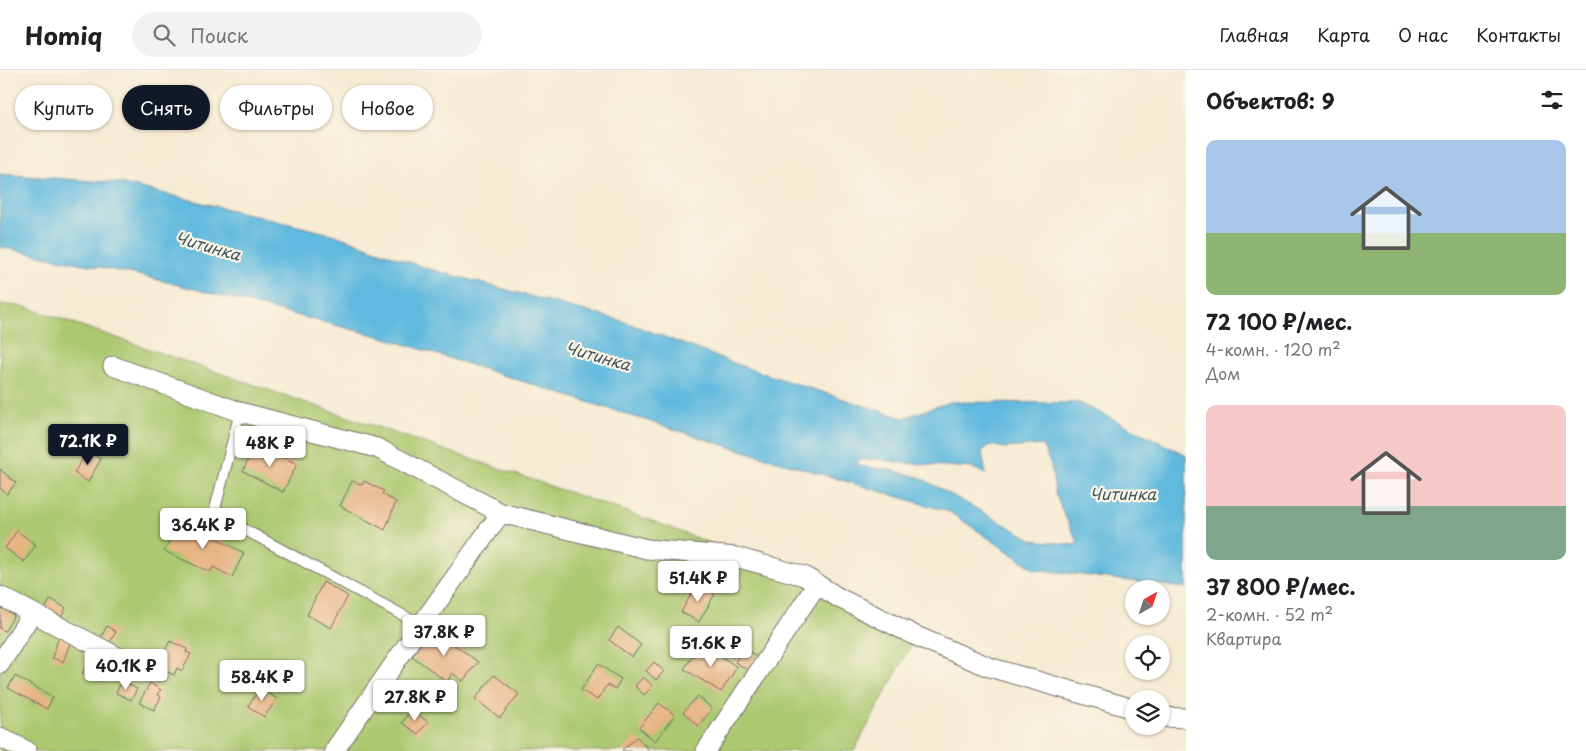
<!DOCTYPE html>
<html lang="ru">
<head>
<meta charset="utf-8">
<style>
  :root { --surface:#fff; --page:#f2f2f2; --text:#202124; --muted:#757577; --line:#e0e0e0; --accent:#111827 }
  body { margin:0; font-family:"Playpen Sans",sans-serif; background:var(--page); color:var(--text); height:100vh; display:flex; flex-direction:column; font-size:19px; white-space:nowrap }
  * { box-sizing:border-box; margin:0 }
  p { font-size:16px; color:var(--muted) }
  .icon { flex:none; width:28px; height:28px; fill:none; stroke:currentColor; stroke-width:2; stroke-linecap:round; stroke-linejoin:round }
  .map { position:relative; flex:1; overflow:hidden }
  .sheet { display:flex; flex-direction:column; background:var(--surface); width:400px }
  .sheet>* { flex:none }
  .hud { position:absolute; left:15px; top:15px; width:475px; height:45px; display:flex; gap:10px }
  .needle { width:32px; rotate:40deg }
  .buttons { position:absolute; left:1125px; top:510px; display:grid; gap:10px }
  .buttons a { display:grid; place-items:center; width:45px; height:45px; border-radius:50%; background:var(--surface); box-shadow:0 1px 4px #0004; font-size:25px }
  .price { position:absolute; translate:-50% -42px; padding:0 11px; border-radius:5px; background:#fff; color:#222; font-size:16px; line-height:32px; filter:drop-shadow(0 1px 2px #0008) }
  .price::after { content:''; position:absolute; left:50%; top:30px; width:15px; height:11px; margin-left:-8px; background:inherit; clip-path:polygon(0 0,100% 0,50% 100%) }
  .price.selected { background:var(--accent); color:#fff }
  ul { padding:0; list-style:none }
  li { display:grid; align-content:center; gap:10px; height:265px; padding:0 20px }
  li span { display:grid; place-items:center; height:155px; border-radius:10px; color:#555 }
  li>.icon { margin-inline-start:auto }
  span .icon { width:90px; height:90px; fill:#fffc; stroke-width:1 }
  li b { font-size:21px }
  h2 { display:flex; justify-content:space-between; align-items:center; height:60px; padding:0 20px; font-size:21px }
  .chip { padding:0 18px; border-radius:22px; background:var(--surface); box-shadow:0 1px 4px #0004; font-size:18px; line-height:45px }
  .chip.selected { background:var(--accent); color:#fff }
  header { display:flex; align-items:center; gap:30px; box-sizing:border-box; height:70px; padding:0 25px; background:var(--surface); border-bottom:1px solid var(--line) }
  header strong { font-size:24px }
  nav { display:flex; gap:28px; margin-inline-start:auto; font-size:18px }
  .search { width:350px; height:45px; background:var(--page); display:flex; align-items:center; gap:12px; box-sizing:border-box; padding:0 18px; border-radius:28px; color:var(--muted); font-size:19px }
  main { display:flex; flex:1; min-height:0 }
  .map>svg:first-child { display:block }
</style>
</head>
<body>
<header>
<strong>Homiq</strong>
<div class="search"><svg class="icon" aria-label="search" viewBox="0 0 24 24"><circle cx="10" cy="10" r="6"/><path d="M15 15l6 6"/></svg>Поиск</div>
<nav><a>Главная</a><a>Карта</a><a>О нас</a><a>Контакты</a></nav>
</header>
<main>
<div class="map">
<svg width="1186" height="681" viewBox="0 0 1186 681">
  <rect width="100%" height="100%" fill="#fcf5e5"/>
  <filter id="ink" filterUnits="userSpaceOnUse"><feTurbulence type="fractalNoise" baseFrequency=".02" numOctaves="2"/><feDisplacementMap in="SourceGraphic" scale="10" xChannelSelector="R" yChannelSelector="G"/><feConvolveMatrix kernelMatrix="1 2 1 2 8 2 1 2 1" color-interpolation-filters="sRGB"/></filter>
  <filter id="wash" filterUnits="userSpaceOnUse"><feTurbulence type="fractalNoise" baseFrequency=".0096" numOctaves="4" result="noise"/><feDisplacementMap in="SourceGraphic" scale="20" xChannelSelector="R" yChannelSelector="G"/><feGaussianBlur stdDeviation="1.12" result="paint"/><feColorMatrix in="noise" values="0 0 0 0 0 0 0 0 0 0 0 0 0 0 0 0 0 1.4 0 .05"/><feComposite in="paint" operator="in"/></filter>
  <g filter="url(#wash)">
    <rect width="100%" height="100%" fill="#f6ebd3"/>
    <path fill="#acc86f" stroke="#6c7a4d" d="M0,234l26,3 621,212 170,65 99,52 -62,115h-854z"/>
    <path fill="#60b9de" stroke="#467284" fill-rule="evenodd" d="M0,104l120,9 215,52 91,33 196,53 125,47 156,50 47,-16 130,1 106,52v133l-152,-19 -84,-57 -223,-66 -345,-109 -239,-61 -143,-29zM989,375l16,3 37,-3 9,20 4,27 6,16 17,34 -4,3 -41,-5 -114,-63 -28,-7 -32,-4 -2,-6 22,-1 23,4 71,5 13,6 -4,-22z"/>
    <g id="blocks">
      <path fill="#e7b484" d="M255,374l42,20 -14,28 -40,-21z
        M87,381l14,8 -13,23 -14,-9z
        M0,399l16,14 -9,11 -7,-6z
        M352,411l10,4 2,-4 20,10 -2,3 14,8 -11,28 -45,-24z
        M182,450l62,33 -12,24 -19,-10 -3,5 -46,-21z
        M17,461l19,14 -12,17 -19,-14z
        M323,512l25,14 -17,32 -24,-13z
        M697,514l18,10 -16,28 -18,-10z
        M51,529l15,9 -7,13 -16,-9z
        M0,537l14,8 -9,16 -5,-2z
        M107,556l9,6 -7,12 -9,-5z
        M618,557l23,18 -9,12 -23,-17z
        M432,558l46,34 -15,19 -11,-8 -5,9 -35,-26z
        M59,566l12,5 -8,21 -11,-4z
        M170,571l17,8 -1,3 5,2 -9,17 -5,-3 -3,7 -18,-8z
        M701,573l36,24 -16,25 -37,-23z
        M744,578l13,9 -9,13 -13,-8z
        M90,590l13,7 -7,13 -14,-7z
        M654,592l10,9 -8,9 -10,-9z
        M598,594l23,15 -6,10 -8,-4 -10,15 -16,-10z
        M494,605l25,19 -19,24 -25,-19z
        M15,606l38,21 -6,12 -39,-21z
        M643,607l10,9 -9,9 -9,-9z
        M122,611l15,8 -6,11 -15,-7z
        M150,613l11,7 -4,4 4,3 -7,13 -15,-7z
        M446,617l9,7 -11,15 -9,-8z
        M260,618l17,11 -13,18 -16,-11z
        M698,626l14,13 -14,17 -15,-14z
        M659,633l16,12 -20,26 -16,-13z
        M411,639l17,13 -10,12 -16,-11z
        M637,667l12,13 -1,1h-25l-1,-1z"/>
    </g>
  </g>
  <g filter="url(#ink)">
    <use href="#blocks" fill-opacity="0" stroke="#726e66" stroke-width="1"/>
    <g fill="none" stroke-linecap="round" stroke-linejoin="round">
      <g stroke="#726e66" stroke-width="12">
        <path id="lane" d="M240,342l-26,101 207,112"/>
      </g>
      <g stroke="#726e66" stroke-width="21">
        <path id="street" d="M113,296l127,46 137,36 124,65 146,36 89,8 68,19 35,22 77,38 73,31 145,42
          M0,526l141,73
          M0,594l32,-51
          M1161,647l25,1
          M0,667l27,14
          M334,681l87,-126 80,-112
          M706,681l111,-167"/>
      </g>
      <use href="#lane" stroke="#fff" stroke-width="10"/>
      <use href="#street" stroke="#fff" stroke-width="19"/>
    </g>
  </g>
  <g text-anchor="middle" stroke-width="4.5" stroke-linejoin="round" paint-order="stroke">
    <g font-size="16" font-style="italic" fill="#3b5661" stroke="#fcf5e5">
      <text transform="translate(208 176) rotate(16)" y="6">Читинка</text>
      <text transform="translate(598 286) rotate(16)" y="6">Читинка</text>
      <text x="1123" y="430">Читинка</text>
    </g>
  </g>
</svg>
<div class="buttons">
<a><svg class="needle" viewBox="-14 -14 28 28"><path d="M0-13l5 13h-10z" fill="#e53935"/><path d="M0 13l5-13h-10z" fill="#757577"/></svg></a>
<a><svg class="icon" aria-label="locate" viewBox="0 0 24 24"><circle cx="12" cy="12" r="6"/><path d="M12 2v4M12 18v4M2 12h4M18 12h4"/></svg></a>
<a><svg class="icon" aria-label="layers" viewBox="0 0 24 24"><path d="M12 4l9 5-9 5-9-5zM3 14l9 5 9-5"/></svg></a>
</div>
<b class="price selected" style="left:88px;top:396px">72.1K ₽</b>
<b class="price" style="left:270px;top:398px">48K ₽</b>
<b class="price" style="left:203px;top:480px">36.4K ₽</b>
<b class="price" style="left:698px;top:533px">51.4K ₽</b>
<b class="price" style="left:444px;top:587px">37.8K ₽</b>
<b class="price" style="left:711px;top:598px">51.6K ₽</b>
<b class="price" style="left:126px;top:621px">40.1K ₽</b>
<b class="price" style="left:262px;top:632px">58.4K ₽</b>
<b class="price" style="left:415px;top:652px">27.8K ₽</b>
<div class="hud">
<a class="chip">Купить</a>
<a class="chip selected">Снять</a>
<a class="chip">Фильтры</a>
<a class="chip">Новое</a>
</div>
</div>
<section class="sheet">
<h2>Объектов: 9<svg class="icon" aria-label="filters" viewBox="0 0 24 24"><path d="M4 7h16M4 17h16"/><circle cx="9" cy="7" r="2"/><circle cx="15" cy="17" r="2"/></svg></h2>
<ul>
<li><span style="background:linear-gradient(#a9c7e8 60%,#8fb573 0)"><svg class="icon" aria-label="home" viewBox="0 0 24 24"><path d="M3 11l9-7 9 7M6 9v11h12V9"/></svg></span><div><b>72 100 ₽/мес.</b><p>4-комн. · 120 m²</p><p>Дом</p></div></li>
<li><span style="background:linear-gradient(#f6c9c9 65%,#7fa58c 0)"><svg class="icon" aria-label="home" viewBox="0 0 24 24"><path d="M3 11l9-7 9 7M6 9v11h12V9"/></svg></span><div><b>37 800 ₽/мес.</b><p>2-комн. · 52 m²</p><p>Квартира</p></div></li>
</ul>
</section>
</main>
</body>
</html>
